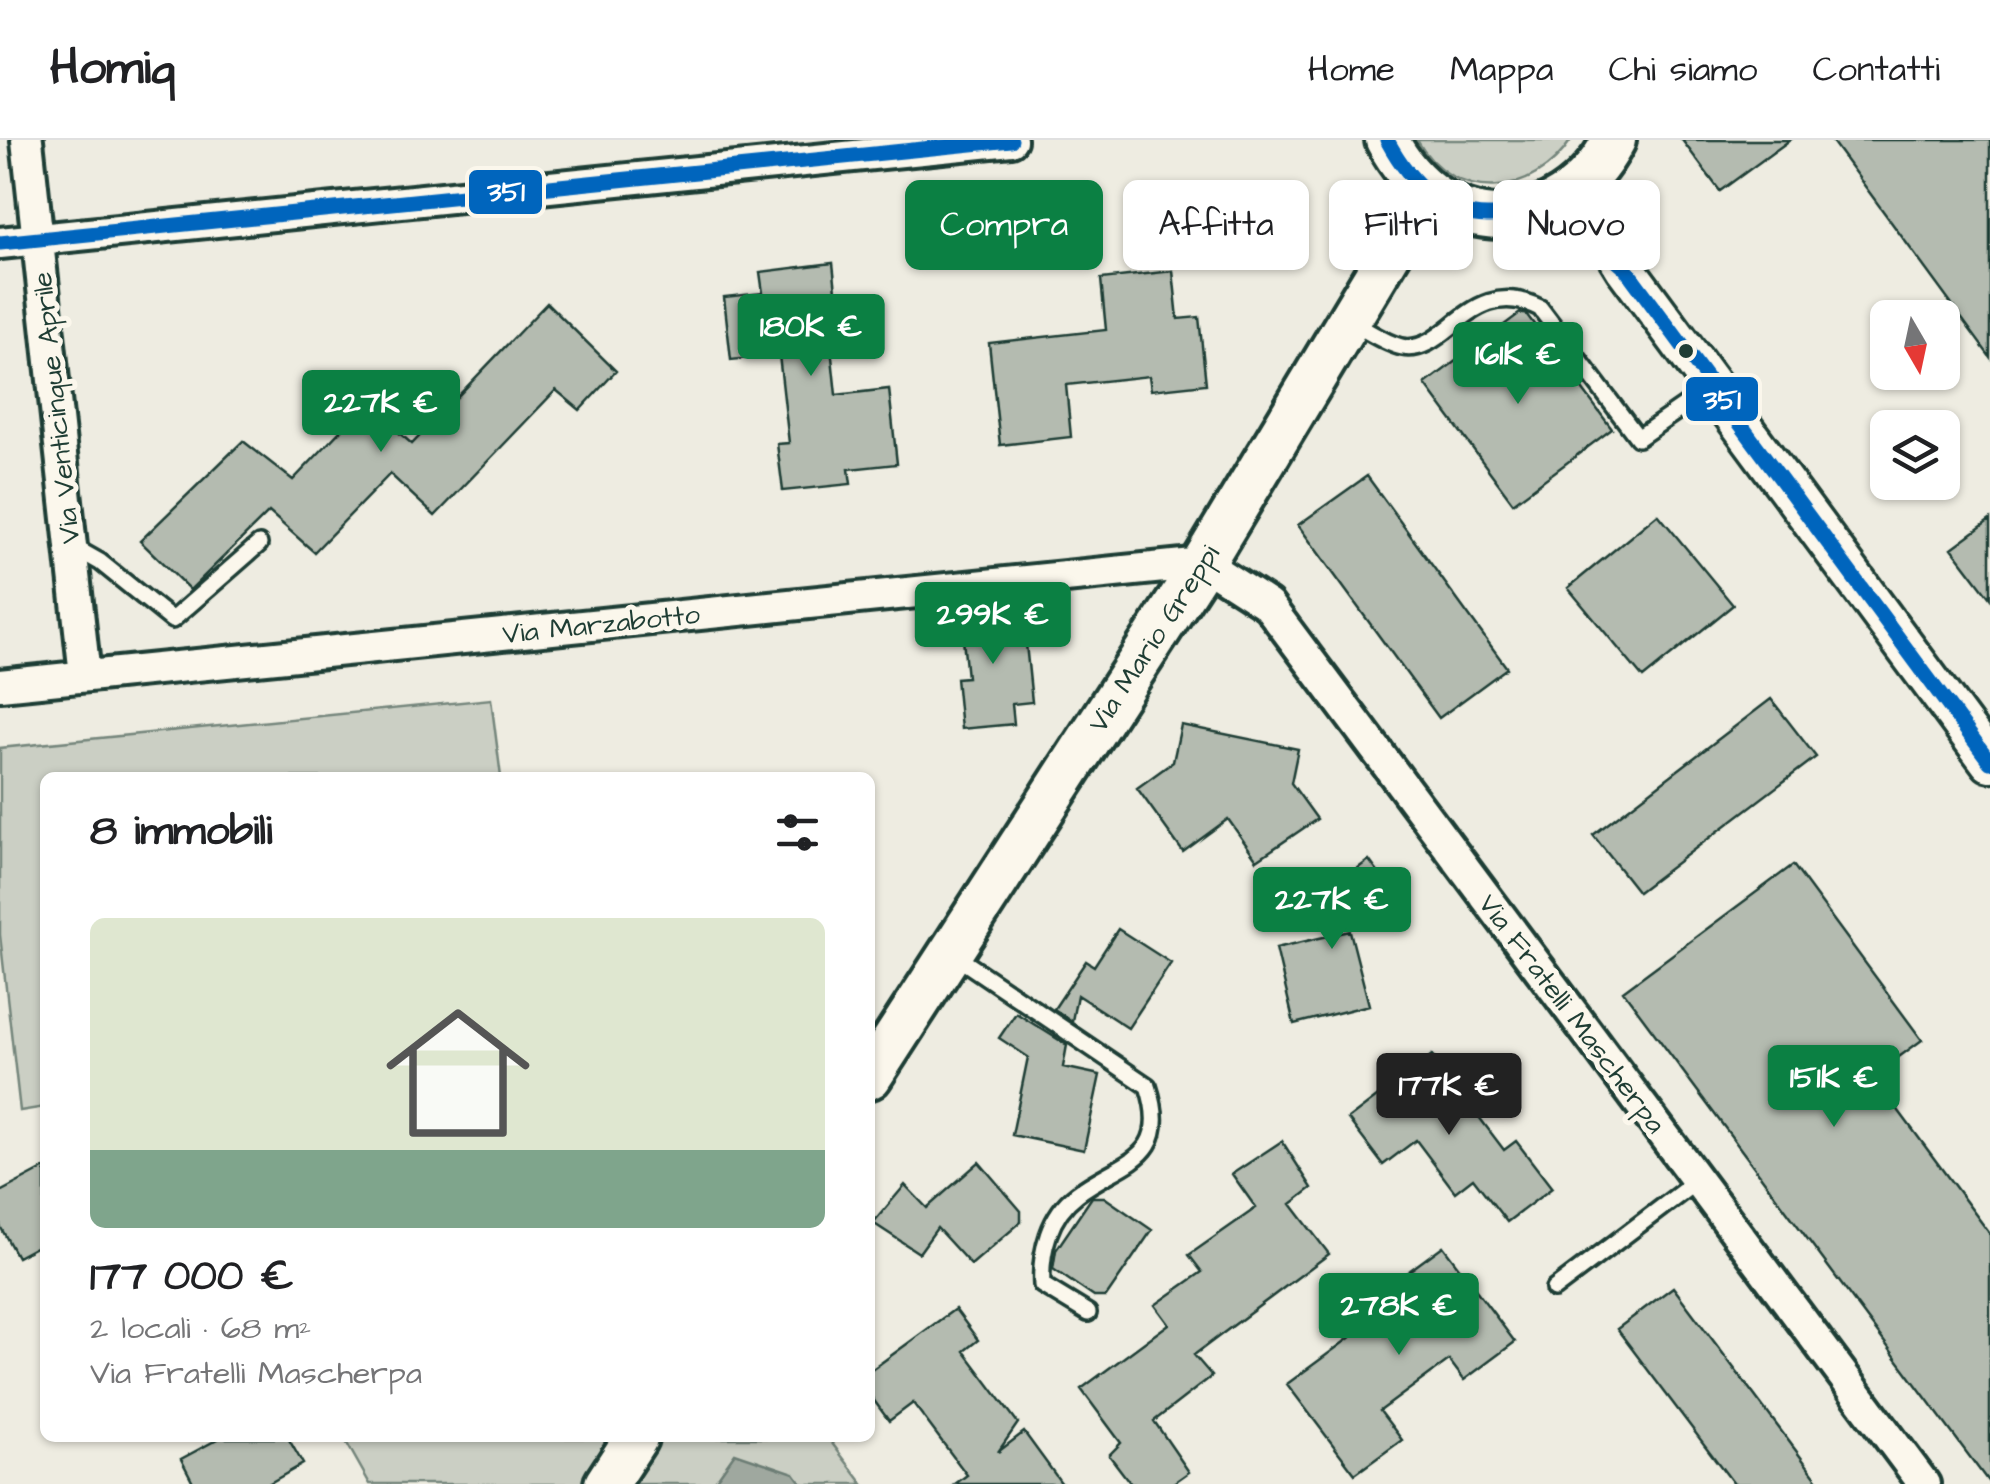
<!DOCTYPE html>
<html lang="it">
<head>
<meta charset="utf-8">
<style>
  :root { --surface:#fff; --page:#f6f6f6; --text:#202124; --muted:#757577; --line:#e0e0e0; --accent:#0b8043 }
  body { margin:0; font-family:"Architects Daughter",sans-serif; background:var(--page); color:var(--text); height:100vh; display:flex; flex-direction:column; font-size:38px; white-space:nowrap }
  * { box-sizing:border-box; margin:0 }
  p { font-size:32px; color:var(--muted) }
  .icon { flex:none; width:55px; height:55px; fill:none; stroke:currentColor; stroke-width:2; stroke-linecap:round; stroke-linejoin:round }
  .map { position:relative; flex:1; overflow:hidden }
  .details { position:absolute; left:40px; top:632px; width:835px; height:670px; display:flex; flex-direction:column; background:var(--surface); border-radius:15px; box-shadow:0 2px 8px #0004 }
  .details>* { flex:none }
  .guide { position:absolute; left:905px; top:40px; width:935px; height:90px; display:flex; gap:20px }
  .needle { width:65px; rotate:171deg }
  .tools { position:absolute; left:1870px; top:160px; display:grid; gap:20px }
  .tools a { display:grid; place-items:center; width:90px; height:90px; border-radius:15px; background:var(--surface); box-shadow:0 2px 8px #0004; font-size:50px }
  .price { position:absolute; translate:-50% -85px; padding:0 22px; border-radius:10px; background:var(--accent); color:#fff; font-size:32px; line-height:65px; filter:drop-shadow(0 2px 5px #0008) }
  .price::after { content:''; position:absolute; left:50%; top:60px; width:30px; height:22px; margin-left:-15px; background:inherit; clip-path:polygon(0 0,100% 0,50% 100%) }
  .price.active { background:#222; color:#fff }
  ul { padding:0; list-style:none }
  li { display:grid; align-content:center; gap:20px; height:530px; padding:0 50px }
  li+li { border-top:2px solid var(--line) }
  li span { display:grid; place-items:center; height:310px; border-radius:15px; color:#555 }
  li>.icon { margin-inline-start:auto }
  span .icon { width:180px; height:180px; fill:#fffc; stroke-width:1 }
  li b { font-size:42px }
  h2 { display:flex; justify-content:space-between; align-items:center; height:120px; padding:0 50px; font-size:42px }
  .tag { padding:0 35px; border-radius:15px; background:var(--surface); box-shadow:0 2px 8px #0004; font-size:35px; line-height:90px }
  .tag.active { background:var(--accent); color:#fff }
  header { display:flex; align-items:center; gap:60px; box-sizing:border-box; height:140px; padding:0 50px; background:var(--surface); border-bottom:2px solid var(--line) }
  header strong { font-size:48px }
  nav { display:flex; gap:55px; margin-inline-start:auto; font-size:35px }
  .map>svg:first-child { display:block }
</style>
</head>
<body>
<header>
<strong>Homiq</strong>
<nav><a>Home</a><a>Mappa</a><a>Chi siamo</a><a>Contatti</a></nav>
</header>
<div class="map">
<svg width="1990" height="1344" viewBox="0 0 1990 1344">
  <rect width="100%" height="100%" fill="#eeece1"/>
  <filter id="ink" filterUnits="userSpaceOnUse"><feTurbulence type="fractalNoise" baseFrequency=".01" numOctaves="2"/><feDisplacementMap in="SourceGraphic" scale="20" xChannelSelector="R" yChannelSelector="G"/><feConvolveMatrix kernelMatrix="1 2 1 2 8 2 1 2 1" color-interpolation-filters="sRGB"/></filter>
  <g filter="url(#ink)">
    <path fill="#cbcfc4" stroke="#75867c" stroke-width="2.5" d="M1417,0h154c-38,59 -117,65 -154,0z
      M491,559l10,78 -456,1v329l-25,4 -20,-176v-187z
      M344,1298h484l35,46h-493z"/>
    <path fill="#9fa89f" stroke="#6c7d74" stroke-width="2.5" d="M735,1313l59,20 8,11h-89z"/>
    <path fill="#b4bbb0" stroke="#1f3d34" stroke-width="2.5" d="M1682,0h108l-70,51z
      M1831,0h159v217z
      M833,123l6,55 -11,1 8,76 53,-6 8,75 -48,5 2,15 -68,7 -6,-47 12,-1 -10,-88 -48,5 -7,-63 39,-4 -3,-21z
      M1173,131l5,48 21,-2 7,67 -55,6 -2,-14 -83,9 5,52 -71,8 -11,-102 117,-13 -5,-51z
      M547,163l69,68 -36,39 -24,-20 -121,126 -45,-42 -76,78 -45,-40 -79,78 -50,-49 103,-100 50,39 73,-76 46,40z
      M1520,173l7,2 85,114 -99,74 -88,-119z
      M1367,336l140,192 -68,50 -141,-193z
      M1658,374l75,91 -90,73 -75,-90z
      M1990,380v78l-38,-50z
      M1022,465l10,97 -20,2 2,20 -53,5 -5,-51 11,-1 -7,-66z
      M1771,559l45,58 -178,135 -45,-57z
      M1181,585l117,24 -7,34 26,36 -60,41 -29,-41 -45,33 -46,-64 36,-26z
      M1369,720l23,32 -60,43 18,-4 19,74 -75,19 -18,-76 52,-12 -9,-39z
      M1793,725l129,175 -49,36 117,158v250l-367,-493z
      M1118,789l53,34 -43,65 -51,-33 -5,26 -18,-12 32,-48 8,5z
      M1016,873l51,32 -4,22 37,8 -16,75 -72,-15 16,-78 -29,-19z
      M1432,915l72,95 12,-9 36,47 -45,34 -34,-44 -18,14 -39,-52 -33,25 -35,-46z
      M1282,1001l30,47 -21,16 38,50 -135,101 18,21 -58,45 35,51 -17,12h-41l-22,-29 12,-12 -40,-54 88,-65 -14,-19 47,-33 -13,-17 67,-47 -24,-34z
      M979,1022l42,49v11l-50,43 -34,-37 -18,25 -46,-30 32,-38 22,23z
      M45,1028v74l-28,15 -17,-31v-34z
      M1092,1057h12l48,33 -46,67h-12l-41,-28 3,-19z
      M1443,1106l72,96 -51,38 -15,-20 -69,51 22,29 -47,34 -68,-90 118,-87 -11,-15z
      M1673,1147l148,197h-87l-117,-155z
      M955,1169l23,31 -14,11 54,72 -20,29 26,-20 38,52h-107l12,-9 -54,-72 -24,18 -19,-26v-24z
      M220,1298h68l15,26 -35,20h-74l-13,-25z"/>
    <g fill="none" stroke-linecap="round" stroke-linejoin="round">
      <g stroke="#1f3d34" stroke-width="22">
        <path id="service" d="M1352,183c15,7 34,21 50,24 45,9 69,-74 138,-39l98,130 74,-51
          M70,405l30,17 72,58 87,-76
          M954,815l194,131c25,75 -28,75 -71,108 -28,21 -37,58 -35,91l46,28
          M1554,1149l144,-109"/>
      </g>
      <g stroke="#1f3d34" stroke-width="38">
        <path id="minor" d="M27,0l58,536
          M0,103l1011,-103
          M0,545l1203,-122 65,42 656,879"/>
      </g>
      <g stroke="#1f3d34" stroke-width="45">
        <path id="tertiary" d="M1586,42l15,47 24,39 365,494"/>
      </g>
      <g stroke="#1f3d34" stroke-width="50">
        <path id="secondary" d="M1387,0c53,103 173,102 227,0
          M870,937l333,-514 223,-371
          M606,1344l30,-46"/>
      </g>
      <use href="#service" stroke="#fbf7ec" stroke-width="15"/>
      <use href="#minor" stroke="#fbf7ec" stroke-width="30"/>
      <use href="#tertiary" stroke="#fbf7ec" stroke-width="38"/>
      <use href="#secondary" stroke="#fbf7ec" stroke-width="42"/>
      <g stroke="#fbf7ec" stroke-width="22">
        <path id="bus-1" d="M1387,0c21,39 52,75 100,76 18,1 36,-6 54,-2 34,7 59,32 84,54l365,494
          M0,103l1011,-103"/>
      </g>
      <use href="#bus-1" stroke="#0065bd" stroke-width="15"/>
    </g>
  </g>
  <circle fill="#1f3d34" stroke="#fbf7ec" stroke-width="4" cx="1686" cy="211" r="9"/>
  <g text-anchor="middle" stroke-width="10" stroke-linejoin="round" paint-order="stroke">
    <g font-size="28" fill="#1f3d34" stroke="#fbf7ec">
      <text transform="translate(55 268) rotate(-96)" y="10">Via Venticinque Aprile</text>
      <text transform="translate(601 483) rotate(-6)" y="10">Via Marzabotto</text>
      <text transform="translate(1153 498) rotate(-57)" y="10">Via Mario Greppi</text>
      <text transform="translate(1573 873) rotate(53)" y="10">Via Fratelli Mascherpa</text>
    </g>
  </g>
  <g stroke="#fbf7ec" stroke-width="4">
    <rect x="467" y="28" width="77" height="48" rx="10" fill="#0065bd"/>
    <rect x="1684" y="235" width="76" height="48" rx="10" fill="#0065bd"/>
  </g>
  <g font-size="28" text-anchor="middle" font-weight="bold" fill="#fff">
    <text x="506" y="61">351</text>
    <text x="1722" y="269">351</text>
  </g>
</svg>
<div class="tools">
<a><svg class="needle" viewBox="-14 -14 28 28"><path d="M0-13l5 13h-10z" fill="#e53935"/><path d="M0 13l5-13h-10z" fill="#757577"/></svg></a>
<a><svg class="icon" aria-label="layers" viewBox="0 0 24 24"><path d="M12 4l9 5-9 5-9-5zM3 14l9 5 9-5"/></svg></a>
</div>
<b class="price" style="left:811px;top:239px">180K €</b>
<b class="price" style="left:1518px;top:267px">161K €</b>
<b class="price" style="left:381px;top:315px">227K €</b>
<b class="price" style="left:993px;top:527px">299K €</b>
<b class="price" style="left:1332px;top:812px">227K €</b>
<b class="price" style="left:1834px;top:990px">151K €</b>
<b class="price active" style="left:1449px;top:998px">177K €</b>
<b class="price" style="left:1399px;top:1218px">278K €</b>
<div class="guide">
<a class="tag active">Compra</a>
<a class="tag">Affitta</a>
<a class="tag">Filtri</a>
<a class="tag">Nuovo</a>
</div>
<section class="details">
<h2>8 immobili<svg class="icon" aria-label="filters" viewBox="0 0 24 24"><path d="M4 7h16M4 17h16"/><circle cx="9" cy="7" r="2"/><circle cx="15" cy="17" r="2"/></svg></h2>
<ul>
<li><span style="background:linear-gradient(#dfe7d0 75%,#7fa58c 0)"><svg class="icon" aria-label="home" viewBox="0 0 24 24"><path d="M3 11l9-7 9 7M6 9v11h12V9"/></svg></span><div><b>177 000 €</b><p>2 locali · 68 m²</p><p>Via Fratelli Mascherpa</p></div></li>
</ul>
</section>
</div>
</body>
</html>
